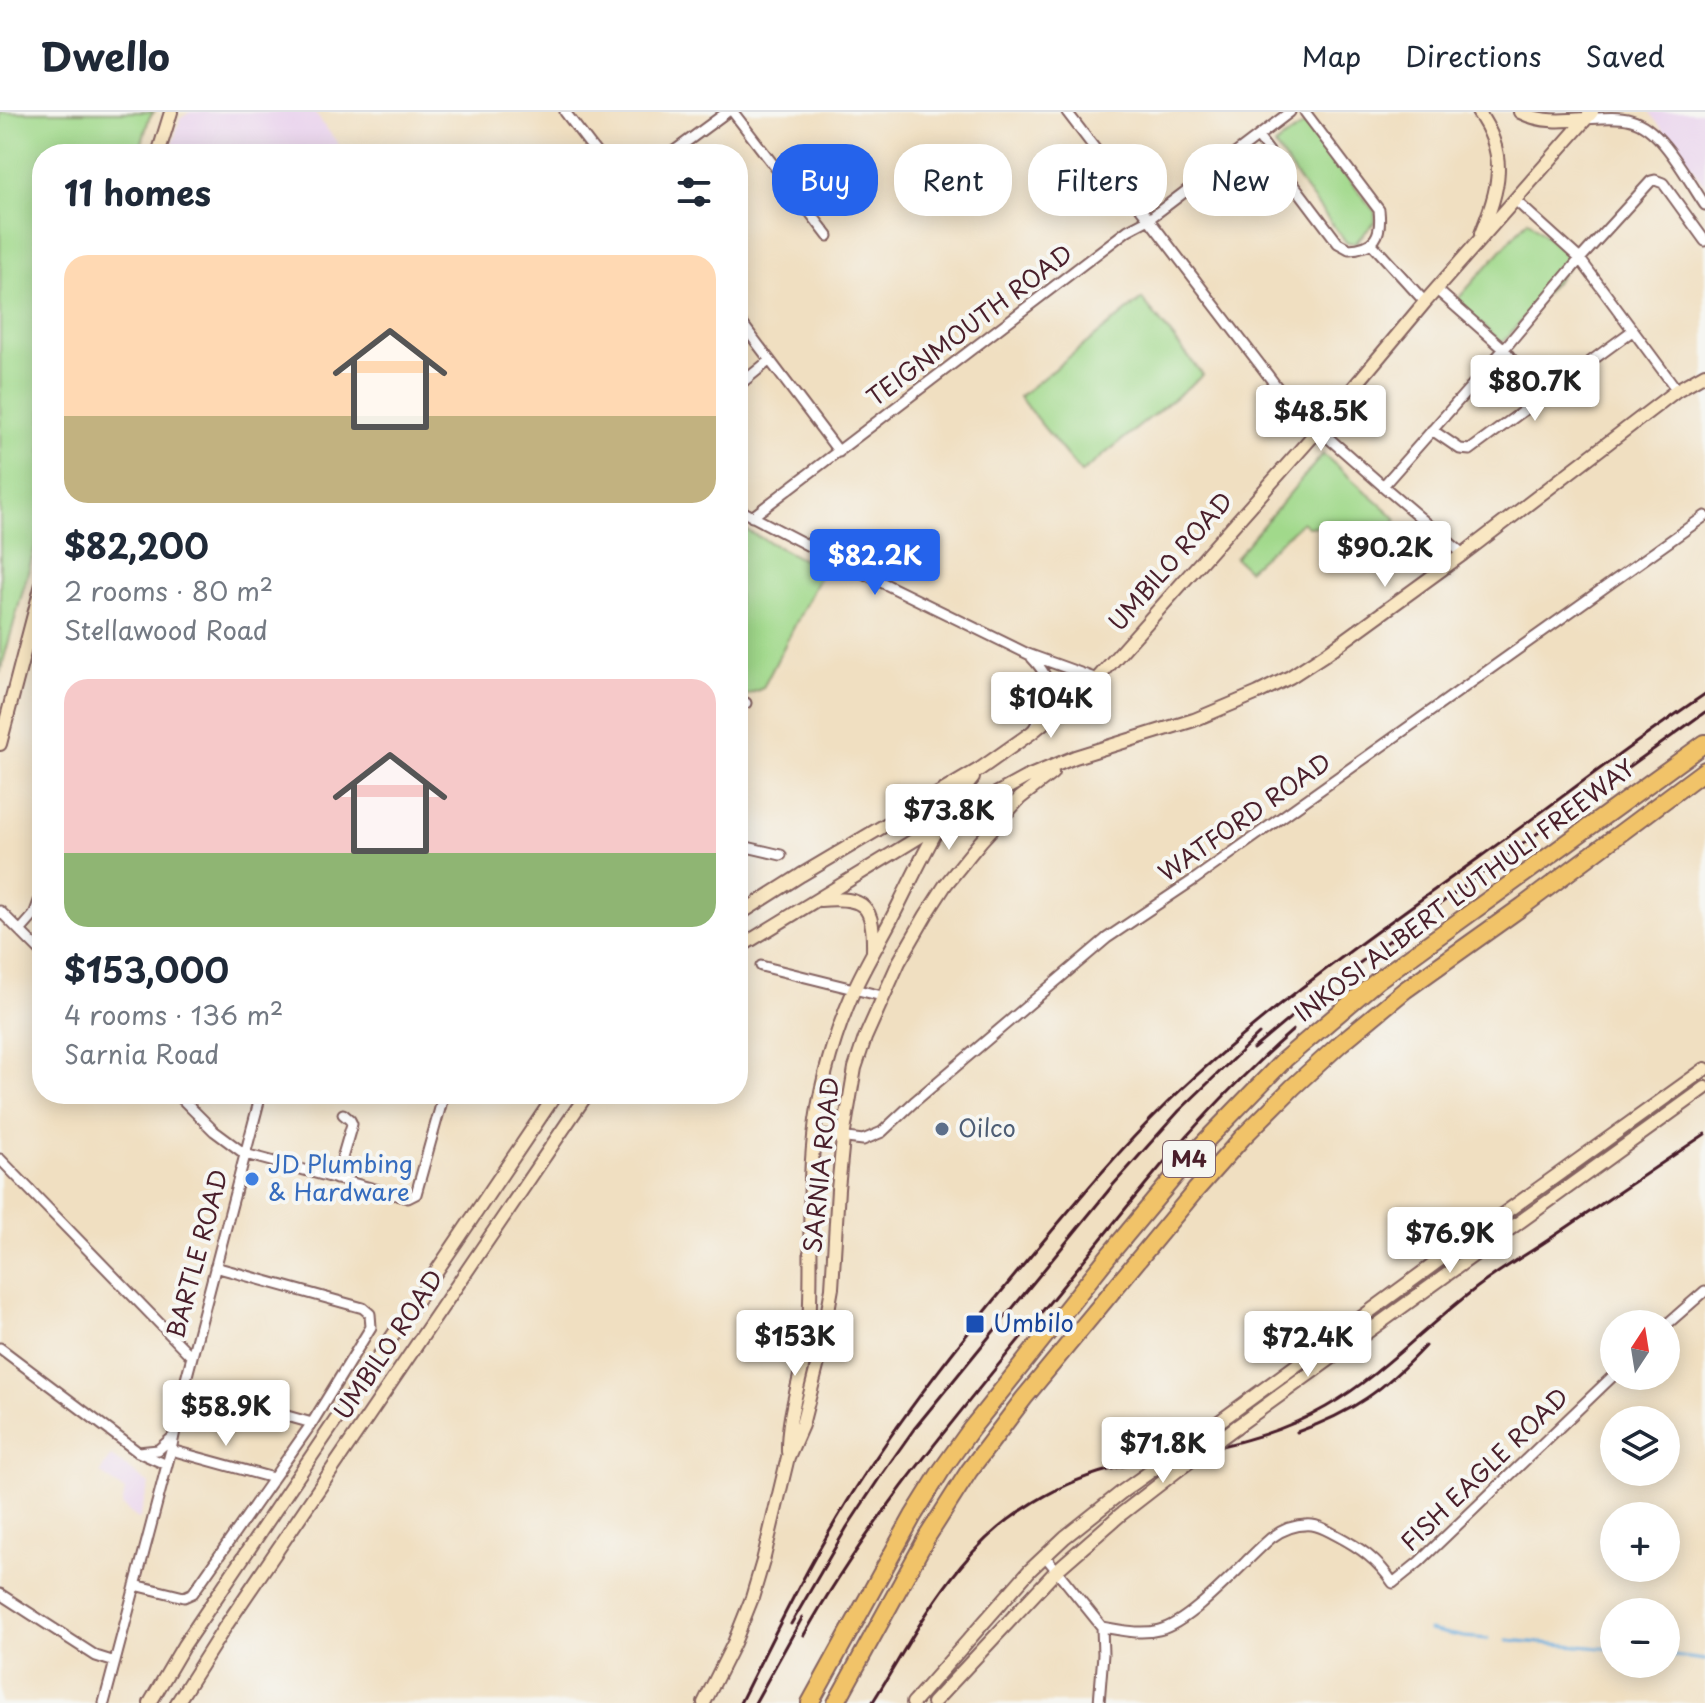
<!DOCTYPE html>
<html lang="en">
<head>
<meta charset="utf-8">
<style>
  :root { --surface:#fff; --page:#f6f6f7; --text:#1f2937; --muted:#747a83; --line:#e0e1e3; --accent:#2563eb }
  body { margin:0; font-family:"Playpen Sans",sans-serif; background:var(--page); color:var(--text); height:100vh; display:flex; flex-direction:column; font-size:30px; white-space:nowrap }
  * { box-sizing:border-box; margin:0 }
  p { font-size:26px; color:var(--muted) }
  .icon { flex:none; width:44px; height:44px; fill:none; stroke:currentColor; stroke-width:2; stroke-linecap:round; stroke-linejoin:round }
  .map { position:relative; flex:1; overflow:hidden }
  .details { position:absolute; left:32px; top:32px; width:716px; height:960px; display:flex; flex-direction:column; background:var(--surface); border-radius:32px; box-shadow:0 4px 20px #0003 }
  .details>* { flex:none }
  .top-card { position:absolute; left:772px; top:32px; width:760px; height:72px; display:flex; gap:16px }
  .needle { width:52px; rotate:12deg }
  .buttons { position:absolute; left:1600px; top:1198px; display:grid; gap:16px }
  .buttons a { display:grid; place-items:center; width:80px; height:80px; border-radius:50%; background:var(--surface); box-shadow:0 4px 20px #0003; font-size:40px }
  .price { position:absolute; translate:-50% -68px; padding:0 18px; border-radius:8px; background:#fff; color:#222; font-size:26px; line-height:52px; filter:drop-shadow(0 2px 4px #0008) }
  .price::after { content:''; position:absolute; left:50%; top:48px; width:24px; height:18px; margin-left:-12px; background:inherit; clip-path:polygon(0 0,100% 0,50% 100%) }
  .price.selected { background:var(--accent); color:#fff }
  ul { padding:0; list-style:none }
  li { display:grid; align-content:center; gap:16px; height:424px; padding:0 32px }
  li span { display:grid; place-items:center; height:248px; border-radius:24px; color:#555 }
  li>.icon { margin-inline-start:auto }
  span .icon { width:144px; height:144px; fill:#fffc; stroke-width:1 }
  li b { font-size:34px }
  h2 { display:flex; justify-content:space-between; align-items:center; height:96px; padding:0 32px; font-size:34px }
  .tag { padding:0 28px; border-radius:32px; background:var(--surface); box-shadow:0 4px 20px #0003; font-size:28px; line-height:72px }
  .tag.selected { background:var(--accent); color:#fff }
  header { display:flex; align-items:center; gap:48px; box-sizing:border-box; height:112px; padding:0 40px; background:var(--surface); border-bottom:2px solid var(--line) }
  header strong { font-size:38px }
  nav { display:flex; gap:44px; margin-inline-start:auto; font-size:28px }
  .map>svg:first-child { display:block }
</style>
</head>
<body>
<header>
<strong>Dwello</strong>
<nav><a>Map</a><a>Directions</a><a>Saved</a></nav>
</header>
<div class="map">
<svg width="1705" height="1591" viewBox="0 0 1705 1591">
  <rect width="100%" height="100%" fill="#f6f6f2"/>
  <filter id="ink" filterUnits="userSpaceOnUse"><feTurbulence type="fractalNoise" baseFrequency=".0125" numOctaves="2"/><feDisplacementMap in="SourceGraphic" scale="16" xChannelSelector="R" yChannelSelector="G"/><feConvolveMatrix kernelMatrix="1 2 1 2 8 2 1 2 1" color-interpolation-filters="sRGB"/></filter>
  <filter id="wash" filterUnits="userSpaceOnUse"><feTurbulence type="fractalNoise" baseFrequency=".006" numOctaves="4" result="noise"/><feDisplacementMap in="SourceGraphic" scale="32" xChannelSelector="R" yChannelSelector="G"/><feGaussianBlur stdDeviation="1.8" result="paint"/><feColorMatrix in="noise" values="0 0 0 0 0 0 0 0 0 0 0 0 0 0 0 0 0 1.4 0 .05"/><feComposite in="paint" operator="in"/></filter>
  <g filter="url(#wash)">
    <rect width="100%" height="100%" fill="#f0dfc1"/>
    <path fill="#e9d1ed" d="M190,0h124l32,42h-176l10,-35z
      M1649,0h56v73z
      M111,1344l38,28 -10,36 -17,-14 3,-15 -25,-18z"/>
    <path fill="#a1d98b" stroke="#767c5b" stroke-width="2" d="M0,0h154l-5,6 -10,36h-97v368l-42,151z
      M1305,12l70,88v10l-20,21 -9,-1 -43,-56 -28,-40 1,-2z
      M1528,108l41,37 -1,10 -66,76 -46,-42z
      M1142,187l61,76 -122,98 -62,-76z
      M1323,342l74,65 -16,18 -64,-11 -9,1 -6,-5 -54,48 -13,-12z
      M738,414l85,44 -60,118 -25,11z"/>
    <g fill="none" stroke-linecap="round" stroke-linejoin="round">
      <path stroke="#68acdd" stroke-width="3" d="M1429,1518l35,7 24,2
        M1507,1528l107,9
        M1666,1543l39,5"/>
    </g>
  </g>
  <g filter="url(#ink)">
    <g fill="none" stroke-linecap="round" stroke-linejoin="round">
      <g stroke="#846260" stroke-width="13">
        <path id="street" d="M565,0l32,42
          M733,0l95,124
          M1067,0l223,292 93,82 80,68
          M1586,7c15,-1 31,-3 45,1 31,8 56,59 74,85
          M1258,25l80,106 11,6c26,-1 33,-13 30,-39l-74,-98
          M670,42l57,-42
          M1516,89l64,58 97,131
          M1372,132l53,58
          M1437,178l67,59 38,49
          M738,206l101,134
          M738,274l32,-26
          M1432,318l28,19 10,1 162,-119
          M1383,374l121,-137 76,-90 71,-78 4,-1 8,3 42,58
          M738,397l96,50 194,95 69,25
          M752,405l376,-287 21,-11 141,-107
          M1032,546c27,28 17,42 1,72
          M738,592l8,-1
          M738,733l43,10
          M0,799l42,42
          M20,819l14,-16 8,-22
          M761,854l121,30
          M177,982l37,37 31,23 163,44 8,-4 28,-100
          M814,1022l49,6 19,-8 32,-30 193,-164 88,-59 510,-363
          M0,1047l192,198
          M336,1067l16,-55 -2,-4 -7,-6
          M1666,1213l39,-34
          M0,1236l138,104 29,13
          M184,1275l128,36
          M171,1338l102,28
          M138,1340l20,-2 15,-13
          M1045,1444l57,71 1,27 -4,49
          M135,1473l49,12 9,-4 119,-170 59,-96 -1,-13 -7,-6 -148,-41
          M0,1482l96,62 19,6
          M1102,1515c19,3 38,8 57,3 33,-8 84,-68 112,-92 12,-9 26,-14 41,-13 9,1 16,6 24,10 23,12 42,25 57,48l26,-21 195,-187
          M104,1591l67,-253 13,-63 77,-293"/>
      </g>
      <g stroke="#846260" stroke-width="16">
        <path id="secondary" d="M1478,0c31,43 21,76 3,122
          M1520,0c22,11 43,9 66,7
          M158,42l13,-42
          M0,632l42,-160
          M820,788c46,-4 54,6 53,51
          M738,803l63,-40 179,-106 51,-36 66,-54 222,-250 106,-127 167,-190
          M738,836l201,-123 86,-47 50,-21 119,-37 64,-27 32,-16 37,-24 136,-99 214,-164 28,-16
          M1236,1315l469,-339
          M1182,1337l285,-209 238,-171
          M788,1340c-1,-43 18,-84 21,-126 4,-63 -2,-126 5,-189 5,-50 20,-101 40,-147 13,-29 31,-57 45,-86 22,-44 42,-88 74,-126
          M150,1591l34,-58 372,-551
          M177,1591l48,-76 362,-533
          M704,1591l30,-60 18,-45 11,-37 25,-104 14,-32 18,-70 12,-67 6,-99 5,-51 12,-70 10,-30 34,-76 27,-47 20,-31 35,-43 39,-43 32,-25
          M913,1591l117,-133 35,-33 58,-46
          M933,1591l124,-133 63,-55 62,-48"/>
      </g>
      <g stroke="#846260" stroke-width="20">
        <path id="highway" d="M810,1591l103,-187 28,-45 30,-42 139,-175 83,-100 92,-95 93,-79 327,-237
          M836,1591l91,-166 42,-66 55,-73 171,-207 47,-53 51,-51 48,-44 64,-53 118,-84 182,-136"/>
      </g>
      <use href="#street" stroke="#fff" stroke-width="9"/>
      <use href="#secondary" stroke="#f9e7c3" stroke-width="12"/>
      <use href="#highway" stroke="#f1c369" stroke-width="16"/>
      <path stroke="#4a1f2b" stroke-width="3" d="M1253,937l62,-52 71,-54 319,-231
        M1297,1320c55,-19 88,-43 128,-86
        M791,1512l56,-97 33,-50 34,-48 199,-244 66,-74 80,-77
        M804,1523c65,-116 152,-218 236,-321 68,-82 132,-169 209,-243 14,-14 29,-28 44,-41
        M740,1591c34,-68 67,-136 107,-201 53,-85 115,-163 178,-239 46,-55 91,-110 142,-160 96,-93 205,-168 313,-246 75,-54 148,-111 225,-163
        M755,1591l47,-85
        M872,1591c29,-46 55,-96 89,-137 41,-51 100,-86 163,-100 71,-15 138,-22 202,-59 59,-34 103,-85 157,-124 23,-17 48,-31 71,-47 50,-34 101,-68 151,-102"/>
      <g stroke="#846260" stroke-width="16" stroke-linecap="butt">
        <path id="secondary-bridge" d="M1182,1355l54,-40
          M1123,1379l59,-42"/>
      </g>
      <use href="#secondary-bridge" stroke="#f9e7c3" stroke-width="12"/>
    </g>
  </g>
  <circle fill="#5c6f8a" stroke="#f6f6f2" stroke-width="3" cx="942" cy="1017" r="8"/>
  <circle fill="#3f7fe0" stroke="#f6f6f2" stroke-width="3" cx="252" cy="1067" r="8"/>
  <rect fill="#1a4fb4" stroke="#f6f6f2" stroke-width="3" x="965" y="1202" width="20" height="20" rx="4"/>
  <g text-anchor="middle" stroke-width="8" stroke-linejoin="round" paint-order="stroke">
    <rect fill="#f6f6f2" stroke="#7e6067" stroke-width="2" x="1163" y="1029" width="52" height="36" rx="6"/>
    <g font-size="22" font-weight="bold" fill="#4a1f2b">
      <text x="1189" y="1055">M4</text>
    </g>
    <g font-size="24" fill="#4a1f2b" stroke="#f6f6f2">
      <text transform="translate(970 214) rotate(-37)" y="8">TEIGNMOUTH ROAD</text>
      <text transform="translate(1171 450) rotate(-49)" y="8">UMBILO ROAD</text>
      <text transform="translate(1245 706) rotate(-35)" y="8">WATFORD ROAD</text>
      <text transform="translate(1465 779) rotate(-37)" y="8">INKOSI ALBERT LUTHULI FREEWAY</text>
      <text transform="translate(822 1053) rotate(-84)" y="8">SARNIA ROAD</text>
      <text transform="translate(198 1142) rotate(-75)" y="8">BARTLE ROAD</text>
      <text transform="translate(389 1233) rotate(-56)" y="8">UMBILO ROAD</text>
      <text transform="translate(1485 1358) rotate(-44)" y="8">FISH EAGLE ROAD</text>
    </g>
    <g font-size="24" fill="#4e5e75" stroke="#f6f6f2" text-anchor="start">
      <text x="958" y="1025">Oilco</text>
    </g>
    <g font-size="24" fill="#366cbe" stroke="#f6f6f2" text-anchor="start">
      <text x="268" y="1061">JD Plumbing<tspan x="268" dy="28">&amp; Hardware</tspan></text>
    </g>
    <g font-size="24" fill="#164399" stroke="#f6f6f2" text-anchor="start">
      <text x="993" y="1220">Umbilo</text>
    </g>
  </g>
</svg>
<div class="buttons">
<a><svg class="needle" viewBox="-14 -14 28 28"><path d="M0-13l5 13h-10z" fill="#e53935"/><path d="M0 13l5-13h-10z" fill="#747a83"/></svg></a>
<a><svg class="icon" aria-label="layers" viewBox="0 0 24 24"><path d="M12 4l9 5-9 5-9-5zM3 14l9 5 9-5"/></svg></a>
<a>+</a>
<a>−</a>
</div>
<b class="price" style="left:1535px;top:311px">$80.7K</b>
<b class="price" style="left:1321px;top:341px">$48.5K</b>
<b class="price" style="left:1385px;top:477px">$90.2K</b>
<b class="price selected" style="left:875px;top:485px">$82.2K</b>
<b class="price" style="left:1051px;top:628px">$104K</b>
<b class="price" style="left:949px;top:740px">$73.8K</b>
<b class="price" style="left:1450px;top:1163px">$76.9K</b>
<b class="price" style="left:795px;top:1266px">$153K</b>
<b class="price" style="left:1308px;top:1267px">$72.4K</b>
<b class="price" style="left:226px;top:1336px">$58.9K</b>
<b class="price" style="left:1163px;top:1373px">$71.8K</b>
<div class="top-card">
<a class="tag selected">Buy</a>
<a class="tag">Rent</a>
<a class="tag">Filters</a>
<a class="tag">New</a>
</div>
<section class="details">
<h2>11 homes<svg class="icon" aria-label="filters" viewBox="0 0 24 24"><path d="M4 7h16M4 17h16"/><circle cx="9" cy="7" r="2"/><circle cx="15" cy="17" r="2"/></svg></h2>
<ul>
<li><span style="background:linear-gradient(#ffd9b3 65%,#c2b280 0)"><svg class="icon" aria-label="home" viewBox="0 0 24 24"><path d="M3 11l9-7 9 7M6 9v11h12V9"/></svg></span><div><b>$82,200</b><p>2 rooms · 80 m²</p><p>Stellawood Road</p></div></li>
<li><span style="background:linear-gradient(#f6c9c9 70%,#8fb573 0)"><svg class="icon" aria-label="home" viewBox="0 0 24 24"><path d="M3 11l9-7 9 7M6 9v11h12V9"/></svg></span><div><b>$153,000</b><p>4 rooms · 136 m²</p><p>Sarnia Road</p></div></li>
</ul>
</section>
</div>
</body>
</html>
